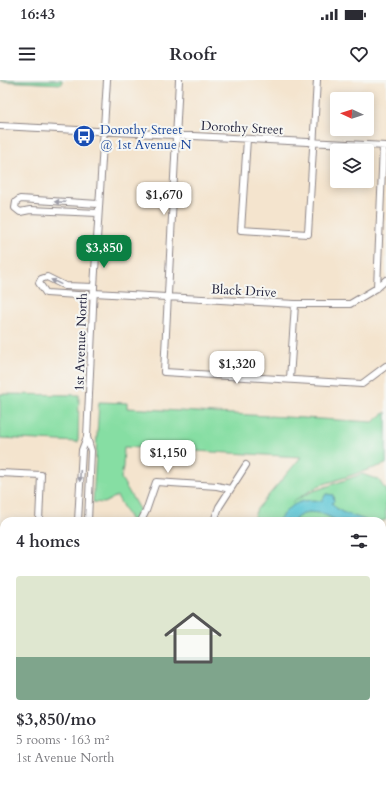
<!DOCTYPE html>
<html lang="en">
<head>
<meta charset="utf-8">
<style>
  :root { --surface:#fff; --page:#f7f7f7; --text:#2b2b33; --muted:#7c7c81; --accent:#0b8043 }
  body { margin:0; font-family:Cardo,serif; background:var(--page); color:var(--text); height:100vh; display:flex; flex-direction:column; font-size:15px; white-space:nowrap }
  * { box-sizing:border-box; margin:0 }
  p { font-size:13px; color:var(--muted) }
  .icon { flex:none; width:22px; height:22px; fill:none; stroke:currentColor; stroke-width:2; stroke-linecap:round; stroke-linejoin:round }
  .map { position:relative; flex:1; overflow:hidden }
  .sheet { position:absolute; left:0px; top:437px; width:386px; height:268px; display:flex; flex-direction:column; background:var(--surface); border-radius:12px 12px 0 0; box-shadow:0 2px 10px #0003 }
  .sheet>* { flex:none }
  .needle { width:26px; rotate:273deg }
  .tools { position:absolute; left:330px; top:12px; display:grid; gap:8px }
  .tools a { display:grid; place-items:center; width:44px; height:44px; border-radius:4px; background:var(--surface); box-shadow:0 2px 10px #0003; font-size:20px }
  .price { position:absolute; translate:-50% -34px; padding:0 9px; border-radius:8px; background:#fff; color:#222; font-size:13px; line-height:26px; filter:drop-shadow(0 1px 2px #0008) }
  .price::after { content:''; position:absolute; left:50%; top:24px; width:12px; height:9px; margin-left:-6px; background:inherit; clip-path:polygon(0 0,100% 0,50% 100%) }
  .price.selected { background:var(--accent); color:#fff }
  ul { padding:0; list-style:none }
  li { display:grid; align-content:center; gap:8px; height:212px; padding:0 16px }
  li span { display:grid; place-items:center; height:124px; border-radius:4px; color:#555 }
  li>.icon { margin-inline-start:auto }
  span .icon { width:72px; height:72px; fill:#fffc; stroke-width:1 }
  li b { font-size:17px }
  h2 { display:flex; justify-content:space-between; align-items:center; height:48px; padding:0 16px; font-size:17px }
  .status { display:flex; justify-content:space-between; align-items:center; height:28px; padding:0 20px; background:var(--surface); direction:ltr }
  .status svg { height:11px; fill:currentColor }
  header { display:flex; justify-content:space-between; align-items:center; height:52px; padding:0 16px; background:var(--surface); font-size:18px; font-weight:800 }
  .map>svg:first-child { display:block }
</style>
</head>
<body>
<div class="status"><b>16:43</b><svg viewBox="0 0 49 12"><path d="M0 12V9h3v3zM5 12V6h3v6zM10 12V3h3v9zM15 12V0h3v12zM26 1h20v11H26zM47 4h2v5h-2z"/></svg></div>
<header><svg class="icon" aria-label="menu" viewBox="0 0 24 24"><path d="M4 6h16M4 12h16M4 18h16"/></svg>Roofr<svg class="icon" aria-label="heart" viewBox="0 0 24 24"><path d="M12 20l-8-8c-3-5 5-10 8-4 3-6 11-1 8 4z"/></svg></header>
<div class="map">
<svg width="386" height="705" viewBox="0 0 386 705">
  <rect width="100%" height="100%" fill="#f6f6f2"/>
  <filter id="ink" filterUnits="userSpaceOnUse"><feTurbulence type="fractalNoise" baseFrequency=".025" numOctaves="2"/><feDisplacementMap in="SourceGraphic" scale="8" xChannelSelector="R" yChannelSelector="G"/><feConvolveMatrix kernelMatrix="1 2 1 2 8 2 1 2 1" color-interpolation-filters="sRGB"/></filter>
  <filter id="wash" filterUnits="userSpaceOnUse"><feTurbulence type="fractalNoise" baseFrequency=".012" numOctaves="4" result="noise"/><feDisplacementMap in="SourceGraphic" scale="16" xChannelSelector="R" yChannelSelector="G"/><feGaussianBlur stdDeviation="0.9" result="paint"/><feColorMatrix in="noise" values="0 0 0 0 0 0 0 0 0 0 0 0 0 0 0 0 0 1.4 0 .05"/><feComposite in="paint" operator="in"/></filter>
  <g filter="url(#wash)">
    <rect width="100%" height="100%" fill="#f4e4ce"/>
    <path fill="#86dea3" stroke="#54806f" d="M0,0h62v4l-62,-3z
      M0,314l79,1 -1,47 -78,-4z
      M99,322l28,1v5l246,14 13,-10v52l-68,22 -26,16 19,-10 51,-18 17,6 5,8h2v32c-15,5 -45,-4 -55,-17l2,-4v-4l-7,-1 -4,7c-20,-3 -32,4 -44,20h-26l5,-12 44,-52 -177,-10 -1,20 -2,11 19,33 -5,10h-4l-14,-25 -13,7 -11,-1z
      M308,432l13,1 17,8h-45l6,-5z
      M382,467l4,8v230h-64v-4h60z
      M246,701h64l-2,4h-63z"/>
    <path fill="#5bc6d5" stroke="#3e7488" d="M326,414l7,1 1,6 -2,2 5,6 5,3 26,9h-30l-17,-8 -13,-1 -9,4 -6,5h-15c12,-17 23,-23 44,-20z"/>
  </g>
  <g filter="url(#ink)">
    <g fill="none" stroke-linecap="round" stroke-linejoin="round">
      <g stroke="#8b8384" stroke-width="8">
        <path id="minor" d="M179,0l-15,292 198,12 24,-18
          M0,46l386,20
          M247,59l-6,91 67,4 9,-154
          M98,133l-68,-3 -10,2 -5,-4 1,-6 4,-3 78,5
          M377,208l6,-142
          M94,213l201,11h55l27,-16 9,-8
          M93,216l-47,-3 -7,-10 2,-4 6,-2 18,9 29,1
          M290,299l5,-75
          M87,357l4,14 -3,70
          M0,393l41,2 -2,46
          M78,441l4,-71 5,-13 7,-150 13,-207
          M141,441l5,-10 10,-29 61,4 13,3
          M214,441l5,-14 27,-42
          M0,455h4
          M0,526h4
          M0,605h4
          M0,671h4
          M63,705v-4
          M145,705v-4
          M210,705v-4"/>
      </g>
      <use href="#minor" stroke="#fff" stroke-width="6"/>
    </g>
    <defs><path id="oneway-solid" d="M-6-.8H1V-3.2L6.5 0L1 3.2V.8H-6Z"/></defs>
    <g fill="#9c9ca7">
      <use href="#oneway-solid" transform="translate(60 122) rotate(-177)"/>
      <use href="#oneway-solid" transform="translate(56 202) rotate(-154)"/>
      <use href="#oneway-solid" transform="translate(80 396) rotate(93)"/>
    </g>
  </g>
  <defs>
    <g id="bus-disc" transform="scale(1.15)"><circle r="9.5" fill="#1a4fb4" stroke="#f6f6f2"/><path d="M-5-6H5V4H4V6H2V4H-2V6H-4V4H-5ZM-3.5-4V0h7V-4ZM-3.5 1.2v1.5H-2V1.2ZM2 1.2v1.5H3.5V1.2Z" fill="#fff"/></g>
  </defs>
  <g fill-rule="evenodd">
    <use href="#bus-disc" x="84" y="56"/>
  </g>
  <g text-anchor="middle" stroke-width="4" stroke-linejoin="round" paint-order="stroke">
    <g font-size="13" fill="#22223b" stroke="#f6f6f2">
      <text transform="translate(242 47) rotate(3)" y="5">Dorothy Street</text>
      <text transform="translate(244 210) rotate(3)" y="5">Black Drive</text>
      <text transform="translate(80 262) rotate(-88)" y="5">1st Avenue North</text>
    </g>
    <g font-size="13" fill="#164399" stroke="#f6f6f2" text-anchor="start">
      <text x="100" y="54">Dorothy Street<tspan x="100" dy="15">@ 1st Avenue N</tspan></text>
    </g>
  </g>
</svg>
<div class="tools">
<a><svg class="needle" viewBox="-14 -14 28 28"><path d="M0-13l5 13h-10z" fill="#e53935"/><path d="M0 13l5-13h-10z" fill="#7c7c81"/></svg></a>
<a><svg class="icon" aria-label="layers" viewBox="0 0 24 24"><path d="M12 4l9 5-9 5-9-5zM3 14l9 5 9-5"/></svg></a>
</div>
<b class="price" style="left:164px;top:136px">$1,670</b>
<b class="price selected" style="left:104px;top:189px">$3,850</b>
<b class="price" style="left:237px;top:305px">$1,320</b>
<b class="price" style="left:168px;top:394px">$1,150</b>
<section class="sheet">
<h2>4 homes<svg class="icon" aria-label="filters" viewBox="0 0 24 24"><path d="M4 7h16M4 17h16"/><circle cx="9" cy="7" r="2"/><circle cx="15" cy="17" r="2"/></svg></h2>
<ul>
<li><span style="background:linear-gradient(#dfe7d0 65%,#7fa58c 0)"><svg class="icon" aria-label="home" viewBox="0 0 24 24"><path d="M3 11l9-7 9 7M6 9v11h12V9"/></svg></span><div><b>$3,850/mo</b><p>5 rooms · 163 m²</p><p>1st Avenue North</p></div></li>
</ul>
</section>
</div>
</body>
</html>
